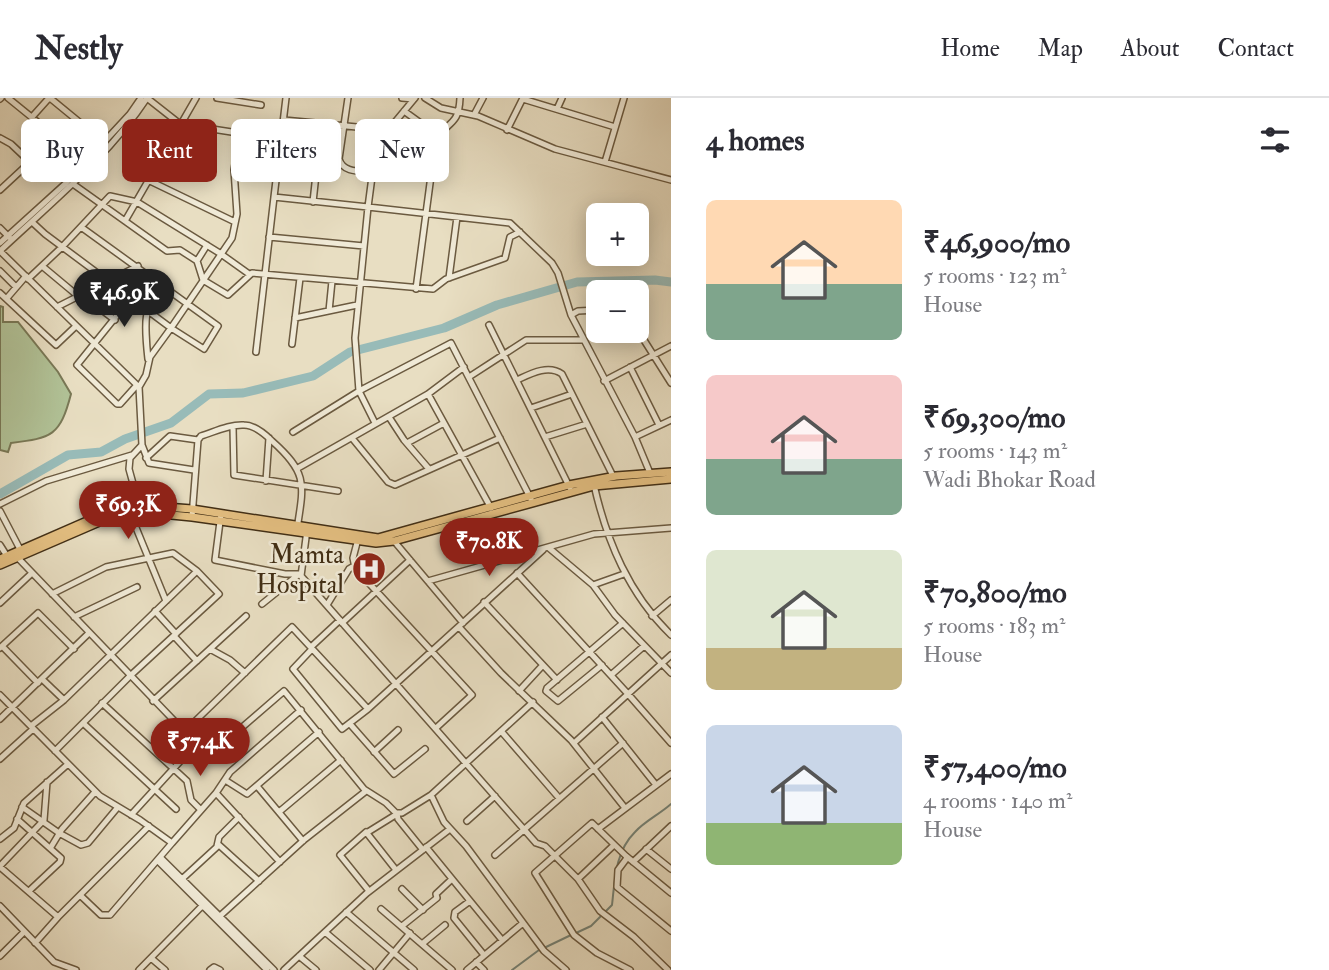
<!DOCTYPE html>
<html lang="en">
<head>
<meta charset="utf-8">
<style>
  :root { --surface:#fff; --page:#f2f2f3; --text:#2b2b33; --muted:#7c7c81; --line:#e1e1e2; --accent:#8f2418 }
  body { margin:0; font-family:"IM FELL Double Pica",serif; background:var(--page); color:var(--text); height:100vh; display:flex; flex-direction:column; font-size:26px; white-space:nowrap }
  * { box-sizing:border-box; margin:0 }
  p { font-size:23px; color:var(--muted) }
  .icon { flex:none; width:38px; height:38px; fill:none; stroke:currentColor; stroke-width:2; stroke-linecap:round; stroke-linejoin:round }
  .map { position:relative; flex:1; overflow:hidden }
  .panel { display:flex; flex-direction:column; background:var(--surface); width:658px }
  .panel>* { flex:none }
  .top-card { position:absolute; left:21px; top:21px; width:544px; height:63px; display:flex; gap:14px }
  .fabs { position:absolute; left:586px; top:105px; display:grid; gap:14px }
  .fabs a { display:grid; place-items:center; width:63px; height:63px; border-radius:10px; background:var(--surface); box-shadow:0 4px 18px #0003; font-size:35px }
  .price { position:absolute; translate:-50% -60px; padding:0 16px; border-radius:24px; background:var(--accent); color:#fff; font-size:23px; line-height:46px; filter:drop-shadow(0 2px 4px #0008) }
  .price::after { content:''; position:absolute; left:50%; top:42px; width:21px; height:16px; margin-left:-10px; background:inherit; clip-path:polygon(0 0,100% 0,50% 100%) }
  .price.current { background:#222; color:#fff }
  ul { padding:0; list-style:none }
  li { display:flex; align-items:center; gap:21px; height:175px; padding:0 35px }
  li span { display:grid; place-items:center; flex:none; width:196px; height:140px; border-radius:10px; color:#555 }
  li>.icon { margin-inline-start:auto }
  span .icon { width:84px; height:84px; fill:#fffc; stroke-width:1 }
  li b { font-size:30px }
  h2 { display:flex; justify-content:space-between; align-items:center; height:84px; padding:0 35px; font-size:30px }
  .tag { padding:0 24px; border-radius:10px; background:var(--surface); box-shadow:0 4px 18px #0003; font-size:24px; line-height:63px }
  .tag.current { background:var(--accent); color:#fff }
  header { display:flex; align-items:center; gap:42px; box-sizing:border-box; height:98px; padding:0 35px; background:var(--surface); border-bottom:2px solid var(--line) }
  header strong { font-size:33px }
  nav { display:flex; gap:38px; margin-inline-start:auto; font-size:24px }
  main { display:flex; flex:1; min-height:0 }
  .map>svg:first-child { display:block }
</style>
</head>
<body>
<header>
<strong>Nestly</strong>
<nav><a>Home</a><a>Map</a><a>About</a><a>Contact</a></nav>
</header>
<main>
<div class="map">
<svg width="671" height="872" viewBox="0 0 671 872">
  <rect width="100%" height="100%" fill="#e8dec2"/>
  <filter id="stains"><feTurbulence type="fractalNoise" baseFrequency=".00286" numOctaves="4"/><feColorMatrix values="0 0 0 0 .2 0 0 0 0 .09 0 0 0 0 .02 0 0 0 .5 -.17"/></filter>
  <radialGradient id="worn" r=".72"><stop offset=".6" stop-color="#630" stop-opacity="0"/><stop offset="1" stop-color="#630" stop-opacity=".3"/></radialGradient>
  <path fill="#b1c297" stroke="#797856" stroke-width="2" d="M0,208l3,1v15h15l40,50 13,22c-11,42 -19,44 -60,49l-3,9 -8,-2z"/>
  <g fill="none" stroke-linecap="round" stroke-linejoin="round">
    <path stroke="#758377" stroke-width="2" d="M576,835l15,-7 21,-21c3,-26 3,-53 23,-73 10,-11 25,-18 36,-28
      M544,850l27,-13
      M512,872l27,-20"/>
    <path stroke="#98bbb8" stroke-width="9" d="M0,396l68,-39 33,-3 24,-13 46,-16 38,-29 34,-1 70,-17 37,-24 94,-24 53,-23 80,-23 78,-2 16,2"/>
    <g stroke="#6b5a40" stroke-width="8">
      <path id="minor" d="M8,0l80,65
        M50,0l39,32
        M217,0l44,7
        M286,0l-12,99 94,10 -13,131 4,53 16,32
        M348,0l-9,61c4,14 21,12 33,13
        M402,0l12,1
        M415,0l-35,42 -5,14 -7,53 142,16 42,40 6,10 13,42 64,122 15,36
        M425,0l16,10 37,8 77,33 116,31
        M0,1l1,-1
        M523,1l92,28
        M557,11l5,-11
        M404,13l33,24
        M474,17l9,-17
        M32,19l17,-19
        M284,22l104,10
        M507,32l16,-32
        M0,40l11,6 19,18
        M377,51l12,4 11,7 32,4
        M280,52l59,9
        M605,64l19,-64
        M150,83l85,41
        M73,86l94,67 13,-1 17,11 6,19 25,15 24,-22 181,16 13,-10 59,-21 5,-21 10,-5
        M0,92l56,-52
        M313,104l5,-46
        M125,123l71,-123
        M32,124l13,12 126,94 33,21 14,-23 -137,-99
        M0,130l10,10
        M269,139l95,9
        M0,145l65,-59 65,-70 11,-16
        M0,153l139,136 3,58 7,18 45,7
        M0,153c51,-48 108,-94 147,-153
        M197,163l10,-16
        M42,168l36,30
        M0,173l16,16
        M449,180l8,-61
        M28,181l34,-32 48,-51 27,6 84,52 28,20
        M416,191l20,-151c14,-17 23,-14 24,-40
        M0,195l56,52 20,-19
        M81,196l34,26
        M7,200l19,-22
        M131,200l-54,67 40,39h3l17,-19
        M57,209l81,-41
        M148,213c-4,7 -1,39 0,48
        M329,213l3,-30
        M571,217l7,-4 20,-1
        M295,220l62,-13
        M489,227l81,163
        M637,231l34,54
        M292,246l8,-66
        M256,254l18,-155
        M630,269l29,58
        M469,279l57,-37h58
        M517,282c13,-6 31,-16 45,-6l51,102
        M604,283l67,-35
        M139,289l7,-12 4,-18 21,-29 61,-90 5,-24 -3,-44 6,-34 -2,-3 -58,-9 -33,-26
        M428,296l36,-27
        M531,310l41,-14
        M389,319l15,23 25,29
        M233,329l1,48 104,16
        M293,334l66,-41 92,-48 80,156
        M545,339l42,-13
        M635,339l36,-17
        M352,340l36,44 7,3 105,-47
        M407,345l37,-20
        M146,360l24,-22 28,4
        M298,370l130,-74 63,114
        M266,383l3,-43
        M594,387c13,57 35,109 77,150
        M0,406l46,-23 86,-26
        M140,411l-11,-40 1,-11 12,-13
        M0,413l22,42
        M130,415l36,88
        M221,416l-6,46 70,14h15
        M192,419l6,-77 3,-4c13,-4 29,-12 43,-11 10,0 21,9 28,16 36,32 32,43 25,88
        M307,432l-6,46 235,267 9,3 33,33 22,32 34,26 34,33
        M358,441l-5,19 2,10 117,127 -36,33
        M394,443l69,82
        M0,447l7,11
        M549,450l44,37 31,-11
        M18,460l189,197h3l74,-64 80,98 22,14 10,10h6l29,-18
        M517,475l111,121 43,-39
        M428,483l166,-47 77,-6
        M593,487l22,30 56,58
        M52,496l54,-27 67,-14 24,18 22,23 -89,82 -75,75
        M484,504l73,78
        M0,505l32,-30
        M262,506l36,-29
        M327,507l22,-36 5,-3
        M155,513l21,23
        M652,518l19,-16
        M74,519l63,-30
        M342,525l68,-63
        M459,529l42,46 70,67 54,68
        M174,538l23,25
        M2,548l36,37
        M311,549l29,-27
        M0,550l38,-35 36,36
        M210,551l20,11 15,13
        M312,551l-19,20 49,60 26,-20
        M602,567l-44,36 -12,-10 1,-3 76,-65
        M611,577l33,-29
        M42,581l22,21
        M519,593l24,-26
        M0,597l100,101 40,24 32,23 -62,72h-9l-21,-20
        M153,603l93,-85
        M533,604l-102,93 13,27 22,24 78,105 22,19
        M102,605l85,78 4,19 10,10
        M602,619l54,68
        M0,621l89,-86
        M83,625l93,86
        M350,626l44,50 31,-25
        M31,628l33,-26 133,-129
        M501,633l58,67
        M184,634l108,-105 76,82 175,-159
        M574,645l54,-49 43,49
        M374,654l24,-22
        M0,661l33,-30
        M225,682l22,14 72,-62
        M257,688l46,55
        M216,695l64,69
        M22,709l37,26 22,12 7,-2 30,-36
        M279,714l62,-52
        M131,717l65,-71
        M17,721l44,39 -1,4 -31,29
        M467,723l28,-25
        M598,731l73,-55
        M368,734l29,-18 1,5 25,31
        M0,741l14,-11 10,-25 44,-39
        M172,745l44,-50 14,-21 71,-62
        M217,748l2,-9 20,-20
        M51,749l11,-18 33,-37
        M426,749l76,93
        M646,751l25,20
        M495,757l128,-112
        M161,760l113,112
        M627,760l-9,12 -1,17 54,44
        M158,763l109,109
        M633,764l38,-36
        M0,768l44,-46 3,-38
        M0,769l58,50
        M182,781l37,-34 40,36
        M578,781l36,-34
        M402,791l21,21
        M369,793l-29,-36 26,-23 30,38
        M470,803l-15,11 -1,6 30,37
        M0,808l54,56 22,8
        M381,811l71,61
        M346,814l68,58
        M220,818l85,-77 61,-48
        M402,828l35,-28 -1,-4 16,-15
        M325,834l45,38
        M35,845l23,-26 91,-91
        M422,846l23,-19
        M0,858l24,-24
        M299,858l17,14
        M151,860l14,12
        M476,864l8,8
        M139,872l64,-65
        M210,872l4,-3 6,3
        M284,872l83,-77 83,-64
        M379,872l31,-37
        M467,872l56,-47
        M630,872l-33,-17 -23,-18 -39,-62 57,-50 34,33 45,37"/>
    </g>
    <g stroke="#412e15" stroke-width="10">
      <path id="major" d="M0,461l103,-45 36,-9 53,4 186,29 191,-53 47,-9 55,-4
        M0,467l104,-45 37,-8 51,5 184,26 18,-2 200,-55 77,-7"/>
    </g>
    <use href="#minor" stroke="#f0ead7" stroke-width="5"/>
    <use href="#major" stroke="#e4bf81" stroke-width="7"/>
  </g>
  <defs>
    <g id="hospital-disc" transform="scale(1.75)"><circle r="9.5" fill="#8f2418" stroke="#f0ead7"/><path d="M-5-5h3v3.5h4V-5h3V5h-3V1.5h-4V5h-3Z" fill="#fff"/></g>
  </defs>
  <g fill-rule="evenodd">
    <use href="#hospital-disc" x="369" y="471"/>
  </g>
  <g text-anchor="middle" stroke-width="5" stroke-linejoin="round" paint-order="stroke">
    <g font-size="26" fill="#412e15" stroke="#f0ead7" text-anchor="end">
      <text x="344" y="465">Mamta<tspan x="344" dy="30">Hospital</tspan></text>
    </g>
  </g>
  <rect width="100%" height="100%" filter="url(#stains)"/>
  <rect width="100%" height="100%" fill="url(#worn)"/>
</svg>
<div class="fabs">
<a>+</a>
<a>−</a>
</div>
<b class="price current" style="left:124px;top:231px">₹46.9K</b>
<b class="price" style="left:128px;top:443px">₹69.3K</b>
<b class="price" style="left:489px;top:480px">₹70.8K</b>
<b class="price" style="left:200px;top:680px">₹57.4K</b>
<div class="top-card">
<a class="tag">Buy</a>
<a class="tag current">Rent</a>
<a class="tag">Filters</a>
<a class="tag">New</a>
</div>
</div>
<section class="panel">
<h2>4 homes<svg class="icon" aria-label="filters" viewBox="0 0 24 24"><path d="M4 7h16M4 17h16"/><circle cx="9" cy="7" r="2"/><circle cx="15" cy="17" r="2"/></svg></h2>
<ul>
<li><span style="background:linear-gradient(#ffd9b3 60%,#7fa58c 0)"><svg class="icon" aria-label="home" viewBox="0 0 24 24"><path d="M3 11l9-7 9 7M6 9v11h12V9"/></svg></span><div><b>₹46,900/mo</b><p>5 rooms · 123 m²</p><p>House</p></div></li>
<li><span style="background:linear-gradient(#f6c9c9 60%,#7fa58c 0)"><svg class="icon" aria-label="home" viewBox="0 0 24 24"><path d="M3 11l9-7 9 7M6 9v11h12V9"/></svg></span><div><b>₹69,300/mo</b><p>5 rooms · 143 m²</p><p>Wadi Bhokar Road</p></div></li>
<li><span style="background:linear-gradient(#dfe7d0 70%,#c2b280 0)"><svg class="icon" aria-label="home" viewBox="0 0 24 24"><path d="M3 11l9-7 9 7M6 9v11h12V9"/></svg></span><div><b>₹70,800/mo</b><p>5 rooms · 183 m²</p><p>House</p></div></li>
<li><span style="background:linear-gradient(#c9d6e8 70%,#8fb573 0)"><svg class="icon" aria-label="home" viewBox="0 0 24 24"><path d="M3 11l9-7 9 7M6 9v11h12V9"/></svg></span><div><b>₹57,400/mo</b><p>4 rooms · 140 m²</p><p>House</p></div></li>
</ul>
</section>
</main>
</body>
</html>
